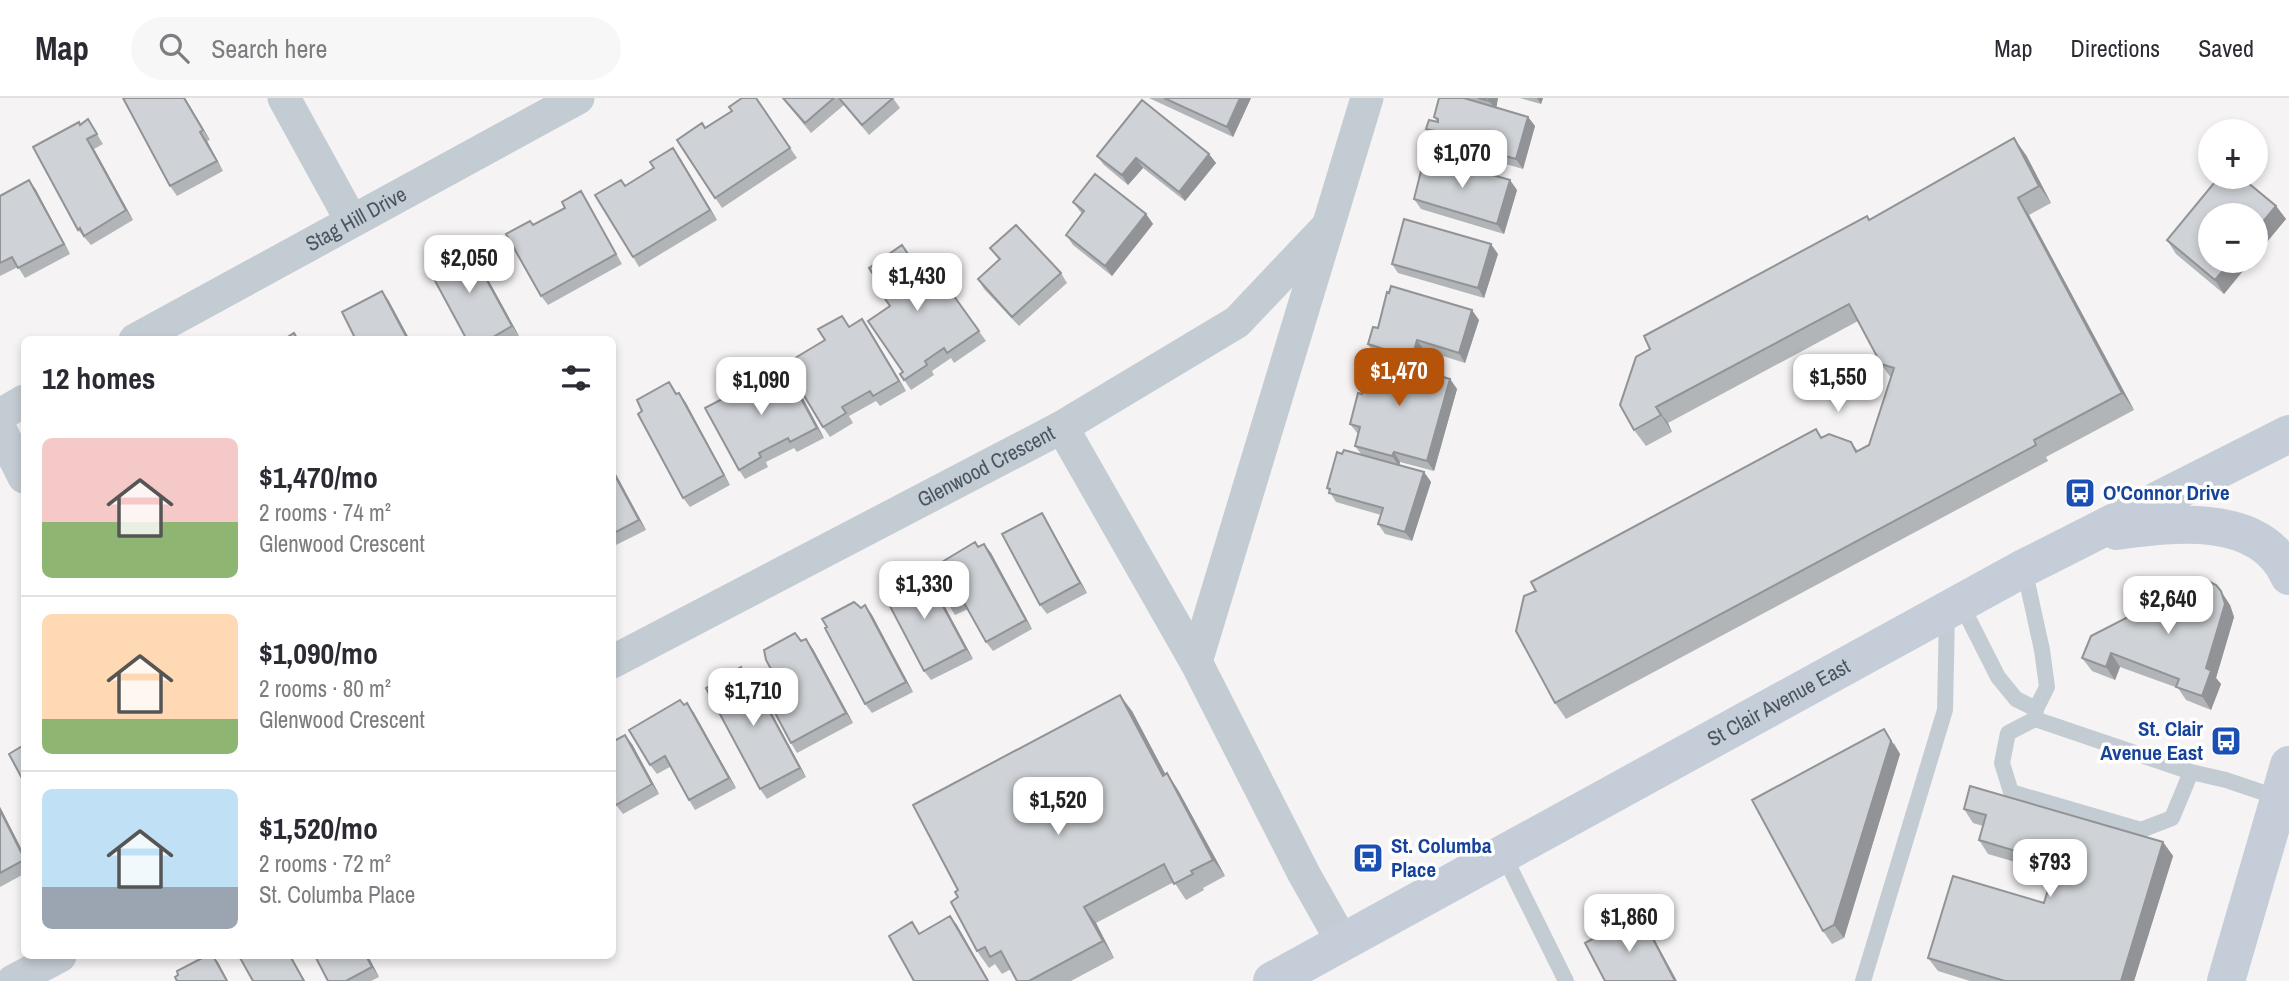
<!DOCTYPE html>
<html lang="en">
<head>
<meta charset="utf-8">
<style>
  :root { --surface:#fff; --page:#f7f7f7; --text:#2b2b33; --muted:#7c7c81; --line:#e1e1e2; --accent:#b45309 }
  body { margin:0; font-family:"Archivo Narrow",sans-serif; background:var(--page); color:var(--text); height:100vh; display:flex; flex-direction:column; font-size:26px; white-space:nowrap }
  * { box-sizing:border-box; margin:0 }
  p { font-size:23px; color:var(--muted) }
  .icon { flex:none; width:38px; height:38px; fill:none; stroke:currentColor; stroke-width:2; stroke-linecap:round; stroke-linejoin:round }
  .map { position:relative; flex:1; overflow:hidden }
  .sheet { position:absolute; left:21px; top:238px; width:595px; height:623px; display:flex; flex-direction:column; background:var(--surface); border-radius:10px; box-shadow:0 4px 10px #0003 }
  .sheet>* { flex:none }
  .controls { position:absolute; left:2198px; top:21px; display:grid; gap:14px }
  .controls a { display:grid; place-items:center; width:70px; height:70px; border-radius:50%; background:var(--surface); box-shadow:0 4px 10px #0003; font-size:35px }
  .price { position:absolute; translate:-50% -60px; padding:0 16px; border-radius:14px; background:#fff; color:#222; font-size:23px; line-height:46px; filter:drop-shadow(0 2px 4px #0008) }
  .price::after { content:''; position:absolute; left:50%; top:42px; width:21px; height:16px; margin-left:-10px; background:inherit; clip-path:polygon(0 0,100% 0,50% 100%) }
  .price.current { background:var(--accent); color:#fff }
  ul { padding:0; list-style:none }
  li { display:flex; align-items:center; gap:21px; height:175px; padding:0 21px }
  li+li { border-top:2px solid var(--line) }
  li span { display:grid; place-items:center; flex:none; width:196px; height:140px; border-radius:10px; color:#555 }
  li>.icon { margin-inline-start:auto }
  span .icon { width:84px; height:84px; fill:#fffc; stroke-width:1 }
  li b { font-size:30px }
  h2 { display:flex; justify-content:space-between; align-items:center; height:84px; padding:0 21px; font-size:30px }
  header { display:flex; align-items:center; gap:42px; box-sizing:border-box; height:98px; padding:0 35px; background:var(--surface); border-bottom:2px solid var(--line) }
  header strong { font-size:33px }
  nav { display:flex; gap:38px; margin-inline-start:auto; font-size:24px }
  .search { width:490px; height:63px; background:var(--page); display:flex; align-items:center; gap:18px; box-sizing:border-box; padding:0 24px; border-radius:38px; color:var(--muted); font-size:26px }
  .map>svg:first-child { display:block }
</style>
</head>
<body>
<header>
<strong>Map</strong>
<div class="search"><svg class="icon" aria-label="search" viewBox="0 0 24 24"><circle cx="10" cy="10" r="6"/><path d="M15 15l6 6"/></svg>Search here</div>
<nav><a>Map</a><a>Directions</a><a>Saved</a></nav>
</header>
<div class="map">
<svg width="2289" height="883" viewBox="0 0 2289 883">
  <rect width="100%" height="100%" fill="#f5f3f3"/>
  <g fill="none" stroke-linecap="round" stroke-linejoin="round">
    <path stroke="#c4ccd3" stroke-width="16" d="M2024,470l18,82 5,37 -11,22 -1,10
      M1961,506l37,73 18,22 20,10
      M2191,674l-19,46 -31,12 -130,-38 -9,-29 6,-30 27,-14 156,53 35,8 53,18
      M1503,756l63,127
      M1863,883l82,-271 2,-98"/>
    <g stroke="#c4ccd3" stroke-width="33">
      <path d="M284,0l67,122"/>
      <path id="s1" d="M135,242l443,-242"/>
      <path d="M0,317l24,-14"/>
      <path d="M1062,329l134,235 108,212 39,69"/>
      <path d="M0,331l24,48"/>
      <path id="s2" d="M612,564l450,-235 175,-105 90,-95"/>
      <path d="M1196,564l171,-564"/>
      <path d="M13,883l47,-25"/>
    </g>
    <g stroke="#c4cdd8" stroke-width="38">
      <path d="M2117,433c57,-8 144,-19 172,45"/>
      <path id="s3" d="M1272,883l752,-413 265,-134"/>
      <path d="M2226,883l63,-216"/>
    </g>
  </g>
  <path fill="#b2b5b8" d="M123,0h62l25,42 -3,1 16,30 -46,25 -7,-10z
    M756,0l41,60 -75,50 -45,-68 29,-12z
    M782,0h111l7,10 -31,27 -25,-30 -33,28z
    M1149,0h102l-18,39z
    M1439,0h59l-2,9 32,10 7,9 -12,43 -83,-24 -4,-6 -3,-1 -7,-9 11,-7 -3,-5z
    M1520,0h23l-2,6z
    M88,21l15,25 -9,5 39,71 -42,25 -13,-15 1,-108 1,2z
    M1209,56l7,9 -31,38 -42,-33 -15,17 -24,-20 -7,-9z
    M2026,57l25,48 -22,12 105,195 -88,47 2,4 -482,258 -11,-16 -19,-112 280,-162 6,9 29,4 7,9 11,-6 22,-67 -10,-14 -23,-43 -190,102 4,9 -26,14 -12,-16 16,-81 219,-129z
    M680,60l37,62 -78,47 -6,-10 -8,-71z
    M2219,79h22l35,29 10,13 -30,36v-40h-46v46h41l-27,33 -48,-40 -9,-14z
    M29,82l7,10 34,64 -45,24 -7,-11 -18,9v-80z
    M1517,92l-13,44 -83,-25 -7,-10z
    M587,103l35,63 -74,41 -7,-9 -8,-71z
    M1073,104l73,12 7,10 -41,52 -39,-31 -7,-10 16,-21z
    M990,150l71,25 6,10 -48,43 -35,-37 -6,-10 21,-19z
    M474,156l45,82 -7,4h-45z
    M1498,156l-14,44 -86,-25 -6,-9z
    M912,162l18,20 8,-6 48,67 -32,22 -3,-5 -19,13 2,4 -23,15 -11,-16 3,-2 -13,-66z
    M862,221l44,72 -26,15 -4,-5 -27,15 4,7 -23,14 -7,-10 27,-100z
    M1479,222l-14,43 -41,-13 -5,14 7,8 24,7 7,10 -23,82 -34,-9 -1,4 25,6 7,10 -19,59 -27,-7 -7,-10 3,-9 -45,-13 -9,-14 15,-34h19l-6,-8 3,-12 -8,-10 12,-30 11,-42 -5,-8 10,-16z
    M784,269l7,9 33,62 -27,14 -3,-4 -28,14 2,5 -23,12 -6,-9z
    M679,295l7,10 44,82 -40,22 -7,-9 -6,-104z
    M612,369l34,63 -34,17z
    M1048,425l39,70 -40,21 -7,-9z
    M984,446l7,9 41,76 -39,22 -7,-9 -18,-33 -13,6 -16,-26 -7,-10z
    M931,483l42,78 -42,21 -7,-9z
    M865,507l7,10 41,77 -41,21 -7,-9 -4,-96z
    M2230,507l4,12 -18,61 5,6 -10,26 -25,-10 -8,-12 -58,-21 -5,13 -23,-9 -10,-13z
    M801,543l12,8 40,74 -56,30 -6,-10 -3,-43z
    M741,569l3,5 10,8 52,97 -39,22 -7,-10z
    M680,602l4,5 3,-2 7,10 42,75 -41,22 -6,-10 -19,-33 -13,7 -7,-9z
    M1132,613l33,63 2,-1 11,17 47,86 -22,12 1,2 -18,10 -12,-18 -78,41 18,35 -43,23h-54l-6,-12 -9,5 -7,-10 -6,4 -12,-17 -19,-54z
    M1894,645l6,11 -56,184 -12,6 -9,-13z
    M632,646l27,50 -36,20 -7,-9z
    M0,709l24,47v20l-24,13z
    M1964,711l199,33 10,14 -39,125h-164l-32,-10 -10,-13 116,-55 9,-30 -65,-19 -9,-14 4,-14 -10,-3z
    M368,858l11,21 -8,4h-43z"/>
  <path fill="#919396" d="M184,0h1l25,42 -7,-10z
    M1240,0h11l-18,39 -6,-10z
    M1489,0h9l-2,12 -7,-9z
    M1537,0h6l-2,6z
    M1528,19l7,9 -12,43 -7,-10z
    M200,34l7,9 16,30 -6,-10z
    M2014,40l12,17 25,48 -12,-17z
    M87,41l7,10 39,71 -7,-10z
    M673,50l7,10 37,62 -7,-10z
    M1209,56l7,9 -31,38 -6,-9z
    M1136,60l7,10 -15,17 -6,-10z
    M29,82l7,10 34,64 -6,-10z
    M1510,82l7,10 -13,44 -7,-10z
    M2018,100l11,17 105,195 -12,-17z
    M2276,108l10,13 -30,36v-25z
    M1146,116l7,10 -41,52 -7,-10z
    M467,146l7,10 45,82 -7,-10z
    M1491,146l7,10 -14,44 -6,-10z
    M2231,163h20l-27,33 -9,-14z
    M382,193l7,10 21,39h-2z
    M1472,212l7,10 -14,43 -6,-10z
    M862,221l7,10 37,62 -7,-10z
    M1417,242l7,10 -6,18 -6,-10z
    M1420,266l7,10 -8,-4z
    M784,269l7,9 33,62 -7,-10z
    M1450,281l7,10 -23,82 -7,-10z
    M679,295l7,10 44,82 -6,-10z
    M1656,309l12,16 4,9 -11,-17z
    M1394,354l6,10 -1,4 -7,-10z
    M612,369l34,63 -7,-10 -27,-50z
    M1424,374l7,10 -19,59 -7,-9z
    M1042,415l6,10 39,70 -7,-10z
    M984,446l7,9 41,76 -6,-9z
    M924,473l7,10 42,78 -7,-10z
    M2221,493l9,14 4,12 -18,61 5,6 -10,26 -9,-14z
    M865,507l7,10 41,77 -7,-10z
    M806,541l7,10 40,74 -7,-10z
    M2111,555l9,14 -5,13 -9,-13z
    M747,572l7,10 52,97 -6,-9z
    M1120,597l12,16 43,81 -12,-16z
    M687,605l7,10 42,75 -7,-10z
    M1884,631l16,25 -56,184 -10,-13z
    M625,637l7,9 27,50 -7,-10z
    M1167,675l11,17 47,86 -12,-16z
    M0,709l24,47v4l-24,-48z
    M2163,744l10,14 -39,125h-13z
    M1084,809l12,16 18,35 -11,-17z
    M1640,816l6,10 31,57h-2z
    M950,818l7,9 32,56h-1z
    M213,858l5,6 10,19h-1z
    M290,858h1l14,25h-1z
    M366,858h2l11,21 -7,-10z"/>
  <path fill="#cfd2d6" stroke="#919396" stroke-width="2" d="M123,0h61l19,32 -3,2 17,29 -47,25z
    M742,0h14l34,50 -75,50 -38,-58 25,-17 3,5 27,-17 -3,-4z
    M783,0h51l-29,25z
    M839,0h54l-31,27z
    M1164,0h76l-13,29z
    M1439,0h25l64,19 -12,42 -83,-23 2,-5 -9,-2 3,-9 9,2v-3l-4,-2z
    M1478,0h11v3z
    M1142,2l67,54 -30,38 -43,-34 -14,17 -25,-19z
    M88,21l9,15 -10,5 39,71 -42,26 -4,-8 -2,2 -45,-83 46,-25 1,3z
    M2014,40l25,48 -21,12 104,195 -88,47 2,5 -481,258 -39,-72 8,-35 12,-5 -5,-9 285,-153 5,9 8,-4 22,8 5,10 13,-7 25,-77 -13,-4 -32,-60 -193,103 5,8 -27,15 -14,-25 16,-48 14,-8 -6,-13 223,-120 2,4z
    M673,50l37,62 -77,47 -38,-62 26,-15 4,6 29,-18 -4,-6z
    M1429,59l81,23 -13,44 -83,-25 8,-32 3,2z
    M1095,76l51,40 -41,52 -39,-31 18,-24 -11,-9z
    M2219,79h22l35,29 -20,24v-15h-46v46h21l-16,19 -48,-40z
    M29,82l35,64 -46,24 -6,-11 -12,6v-67z
    M581,93l35,63 -75,42 -35,-62 24,-13 3,4 32,-17 -3,-6z
    M1404,121l87,25 -13,44 -86,-24z
    M1016,127l45,48 -49,44 -34,-38 22,-20 -10,-11z
    M467,146l45,82 -24,14h-21l-40,-74z
    M902,147l10,15 3,-2 15,22 8,-6 41,57 -32,22 -3,-5 -19,13 2,4 -23,15 -4,-6 3,-2 -35,-51 22,-15 -15,-22 3,-2 -9,-14z
    M1391,188l81,24 -13,43 -42,-13 -5,18 -44,-14 5,-17 5,1 9,-36 2,1z
    M382,193l26,49h-52l-14,-28z
    M842,218l7,11 13,-8 37,62 -26,15 -3,-5 -28,16 4,6 -23,14 -38,-63 40,-24 -7,-11z
    M294,235l4,7h-15z
    M1374,253l46,13 -1,6 31,9 -23,82 -33,-9 -2,4 -37,-10 5,-19 -10,-3 8,-31 4,1z
    M784,269l33,61 -27,14 -2,-4 -29,15 2,4 -22,13 -34,-62z
    M669,284l7,12 3,-1 45,82 -41,23 -45,-84 4,-3 -5,-11z
    M1344,352l80,22 -19,60 -27,-8 5,-16 -54,-15 1,-4 -3,-1 10,-36 5,2z
    M612,372l27,50 -27,14z
    M1042,415l38,70 -40,22 -38,-71z
    M975,444l3,5 6,-3 42,76 -40,22 -24,-43 -14,7 -14,-28 -2,1 -5,-8z
    M924,473l42,78 -42,22 -41,-78z
    M2206,482l10,5 5,6 4,13 -19,64 5,3 -9,25 -26,-9 3,-8 -68,-26 -5,14 -24,-9 9,-22 88,-45 14,-10z
    M854,504l7,6 4,-3 41,77 -41,22 -40,-76 2,-1 -5,-8z
    M795,535l6,8 5,-2 40,74 -55,30 -18,-34 15,-9 -22,-40 -2,-10z
    M741,569l2,5 4,-2 53,98 -40,21 -54,-101z
    M1120,597l43,81 4,-3 46,87 -22,11 2,3 -19,10 -10,-20 -80,43 19,34 -74,40h-12l-16,-30 -11,6 -5,-10 -8,4 -26,-49 7,-5 -3,-5 3,-2 -45,-85z
    M680,602l4,5 3,-2 42,75 -40,22 -24,-44 -15,9 -21,-35z
    M1884,631l7,12 -57,184 -11,6 -71,-131z
    M625,637l27,49 -36,21 -4,-7v-56z
    M24,647v37l-15,-28z
    M1970,688l193,56 -42,139h-116l-77,-23 25,-82 91,27 12,-40 -77,-23 7,-25 -22,-6z
    M0,712l24,48v2l-24,13z
    M1640,816l35,67h-70l-20,-38z
    M950,818l38,65h-74l-25,-45 23,-14 7,12z
    M206,858h7l14,25h-50l-2,-4 3,-2 -1,-4z
    M239,858h51l14,25h-51z
    M315,858h51l6,11 -26,14h-18z"/>
  <defs>
    <g id="bus-square" transform="scale(1.575)"><rect x="-9" y="-9" width="18" height="18" rx="4" fill="#1a4fb4" stroke="#fff"/><path d="M-5-6H5V4H4V6H2V4H-2V6H-4V4H-5ZM-3.5-4V0h7V-4ZM-3.5 1.2v1.5H-2V1.2ZM2 1.2v1.5H3.5V1.2Z" fill="#fff"/></g>
  </defs>
  <g fill-rule="evenodd">
    <use href="#bus-square" x="2080" y="395"/>
    <use href="#bus-square" x="2226" y="643"/>
    <use href="#bus-square" x="1368" y="760"/>
  </g>
  <g text-anchor="middle" stroke-width="7" stroke-linejoin="round" paint-order="stroke">
    <g font-size="21" fill="#4a5560" stroke="#fff">
      <text dy="7" stroke="none"><textPath href="#s1" startOffset="252">Stag Hill Drive</textPath></text>
      <text dy="7" stroke="none"><textPath href="#s2" startOffset="422">Glenwood Crescent</textPath></text>
      <text dy="7" stroke="none"><textPath href="#s3" startOffset="578">St Clair Avenue East</textPath></text>
    </g>
    <g font-size="21" font-weight="bold" fill="#164399" stroke="#fff" text-anchor="start">
      <text x="2103" y="402">O'Connor Drive</text>
      <text x="2203" y="638" text-anchor="end">St. Clair<tspan x="2203" dy="24">Avenue East</tspan></text>
      <text x="1391" y="755">St. Columba<tspan x="1391" dy="24">Place</tspan></text>
    </g>
  </g>
</svg>
<div class="controls">
<a>+</a>
<a>−</a>
</div>
<b class="price" style="left:1462px;top:92px">$1,070</b>
<b class="price" style="left:469px;top:197px">$2,050</b>
<b class="price" style="left:917px;top:215px">$1,430</b>
<b class="price current" style="left:1399px;top:310px">$1,470</b>
<b class="price" style="left:1838px;top:316px">$1,550</b>
<b class="price" style="left:761px;top:319px">$1,090</b>
<b class="price" style="left:924px;top:523px">$1,330</b>
<b class="price" style="left:2168px;top:538px">$2,640</b>
<b class="price" style="left:753px;top:630px">$1,710</b>
<b class="price" style="left:1058px;top:739px">$1,520</b>
<b class="price" style="left:2050px;top:801px">$793</b>
<b class="price" style="left:1629px;top:856px">$1,860</b>
<section class="sheet">
<h2>12 homes<svg class="icon" aria-label="filters" viewBox="0 0 24 24"><path d="M4 7h16M4 17h16"/><circle cx="9" cy="7" r="2"/><circle cx="15" cy="17" r="2"/></svg></h2>
<ul>
<li><span style="background:linear-gradient(#f6c9c9 60%,#8fb573 0)"><svg class="icon" aria-label="home" viewBox="0 0 24 24"><path d="M3 11l9-7 9 7M6 9v11h12V9"/></svg></span><div><b>$1,470/mo</b><p>2 rooms · 74 m²</p><p>Glenwood Crescent</p></div></li>
<li><span style="background:linear-gradient(#ffd9b3 75%,#8fb573 0)"><svg class="icon" aria-label="home" viewBox="0 0 24 24"><path d="M3 11l9-7 9 7M6 9v11h12V9"/></svg></span><div><b>$1,090/mo</b><p>2 rooms · 80 m²</p><p>Glenwood Crescent</p></div></li>
<li><span style="background:linear-gradient(#bfe0f5 70%,#9aa5b1 0)"><svg class="icon" aria-label="home" viewBox="0 0 24 24"><path d="M3 11l9-7 9 7M6 9v11h12V9"/></svg></span><div><b>$1,520/mo</b><p>2 rooms · 72 m²</p><p>St. Columba Place</p></div></li>
</ul>
</section>
</div>
</body>
</html>
